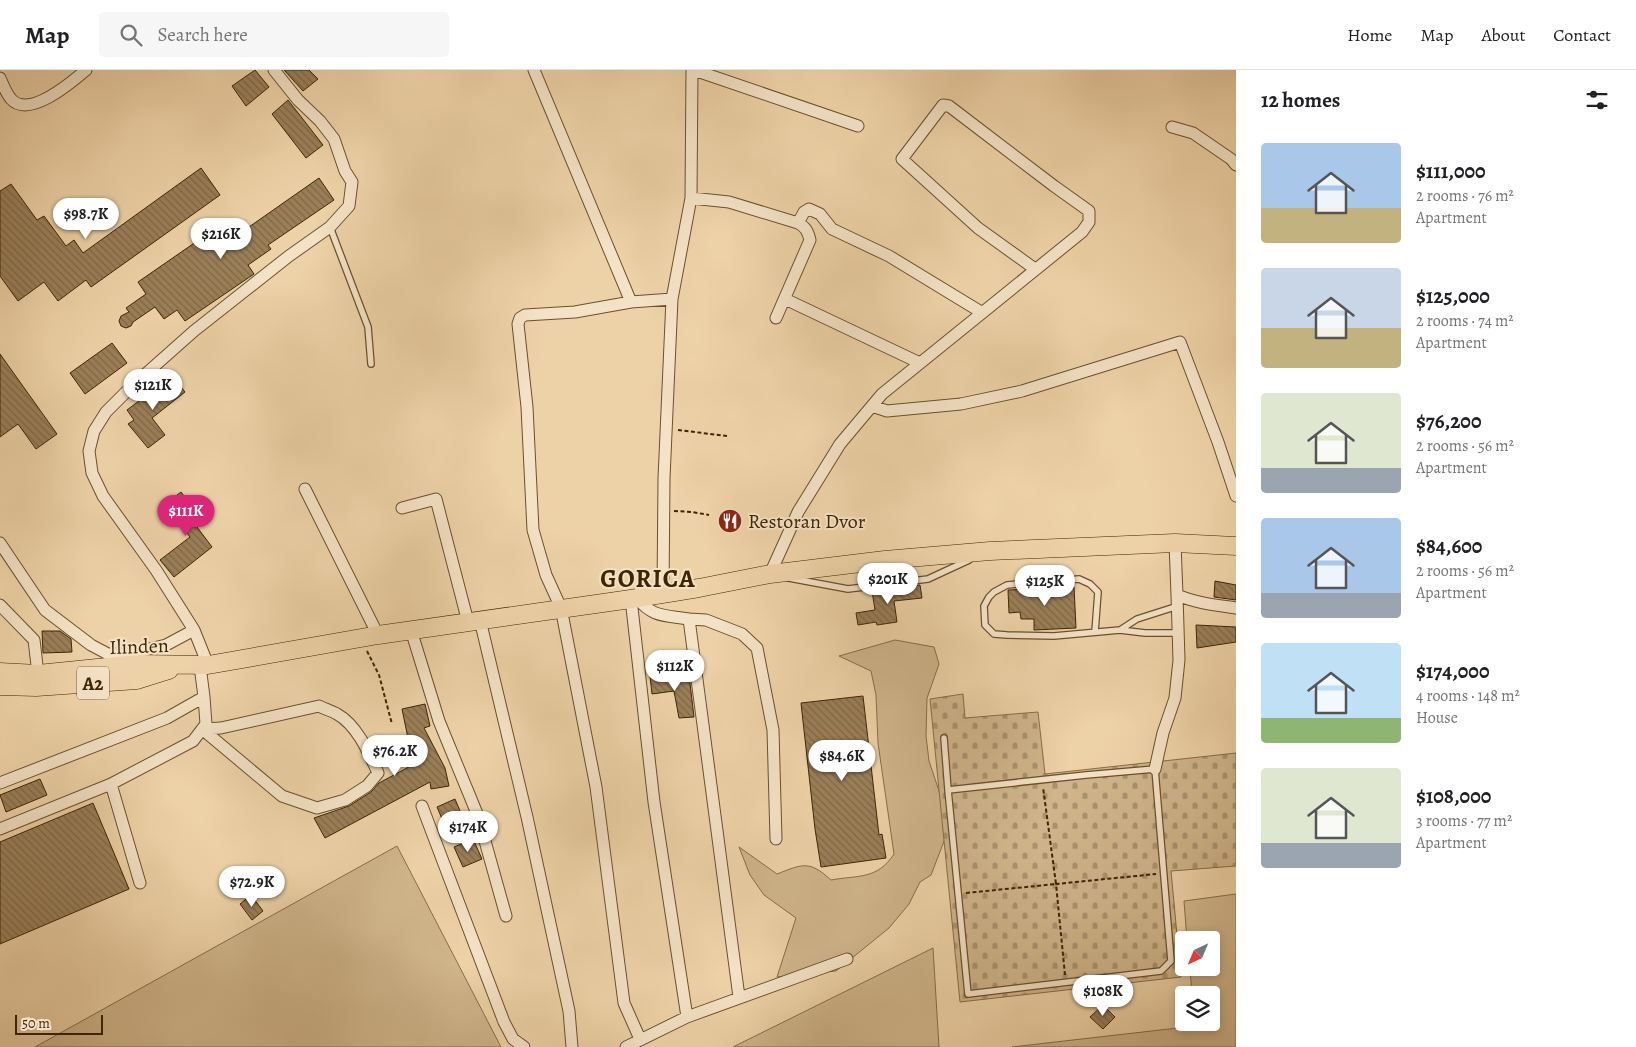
<!DOCTYPE html>
<html lang="en">
<head>
<meta charset="utf-8">
<style>
  :root { --surface:#fff; --page:#f6f6f6; --text:#202124; --muted:#757577; --line:#e0e0e0; --accent:#db2777 }
  body { margin:0; font-family:Alegreya,serif; background:var(--page); color:var(--text); height:100vh; display:flex; flex-direction:column; font-size:19px; white-space:nowrap }
  * { box-sizing:border-box; margin:0 }
  p { font-size:16px; color:var(--muted) }
  .icon { flex:none; width:28px; height:28px; fill:none; stroke:currentColor; stroke-width:2; stroke-linecap:round; stroke-linejoin:round }
  .map { position:relative; flex:1; overflow:hidden }
  .details { display:flex; flex-direction:column; background:var(--surface); width:400px }
  .details>* { flex:none }
  .needle { width:32px; rotate:224deg }
  .buttons { position:absolute; left:1175px; top:861px; display:grid; gap:10px }
  .buttons a { display:grid; place-items:center; width:45px; height:45px; border-radius:5px; background:var(--surface); box-shadow:0 2px 8px #0003; font-size:25px }
  .scale { position:absolute; left:15px; bottom:12px; width:88px; box-sizing:border-box; padding-left:5px; border:2px solid #3e2504; border-top:0; font-size:14px; line-height:18px; white-space:nowrap; color:#3e2504; -webkit-text-stroke:4px #f4e2c6; paint-order:stroke }
  .price { position:absolute; translate:-50% -42px; padding:0 11px; border-radius:18px; background:#fff; color:#222; font-size:16px; line-height:32px; filter:drop-shadow(0 1px 2px #0008) }
  .price::after { content:''; position:absolute; left:50%; top:30px; width:15px; height:11px; margin-left:-8px; background:inherit; clip-path:polygon(0 0,100% 0,50% 100%) }
  .price.current { background:var(--accent); color:#fff }
  ul { padding:0; list-style:none }
  li { display:flex; align-items:center; gap:15px; height:125px; padding:0 25px }
  li span { display:grid; place-items:center; flex:none; width:140px; height:100px; border-radius:5px; color:#555 }
  li>.icon { margin-inline-start:auto }
  span .icon { width:60px; height:60px; fill:#fffc; stroke-width:1 }
  li b { font-size:21px }
  h2 { display:flex; justify-content:space-between; align-items:center; height:60px; padding:0 25px; font-size:21px }
  header { display:flex; align-items:center; gap:30px; box-sizing:border-box; height:70px; padding:0 25px; background:var(--surface); border-bottom:1px solid var(--line) }
  header strong { font-size:24px }
  nav { display:flex; gap:28px; margin-inline-start:auto; font-size:18px }
  .search { width:350px; height:45px; background:var(--page); display:flex; align-items:center; gap:12px; box-sizing:border-box; padding:0 18px; border-radius:5px; color:var(--muted); font-size:19px }
  main { display:flex; flex:1; min-height:0 }
  .map>svg:first-child { display:block }
</style>
</head>
<body>
<header>
<strong>Map</strong>
<div class="search"><svg class="icon" aria-label="search" viewBox="0 0 24 24"><circle cx="10" cy="10" r="6"/><path d="M15 15l6 6"/></svg>Search here</div>
<nav><a>Home</a><a>Map</a><a>About</a><a>Contact</a></nav>
</header>
<main>
<div class="map">
<svg width="1236" height="977" viewBox="0 0 1236 977">
  <defs>
    <pattern id="cemetery-stones" width="16" height="16" patternUnits="userSpaceOnUse" patternTransform="scale(1.25)"><rect width="16" height="16" fill="#d0b58b"/><path d="M2 7V4a2 2 0 0 1 4 0v3zM10 15v-3a2 2 0 0 1 4 0v3z" fill="#aa936f"/></pattern>
    <pattern id="building-back-hatch" width="6" height="6" patternUnits="userSpaceOnUse" patternTransform="scale(1.25)"><rect width="6" height="6" fill="#9a7f59"/><path d="M-1 5l2 2M0 0l6 6M5-1l2 2" fill="none" stroke="#7f6847"/></pattern>
  </defs>
  <rect width="100%" height="100%" fill="#eed2a7"/>
  <filter id="stains"><feTurbulence type="fractalNoise" baseFrequency=".004" numOctaves="4"/><feColorMatrix values="0 0 0 0 .2 0 0 0 0 .09 0 0 0 0 .02 0 0 0 .5 -.17"/></filter>
  <radialGradient id="worn" r=".72"><stop offset=".6" stop-color="#630" stop-opacity="0"/><stop offset="1" stop-color="#630" stop-opacity=".3"/></radialGradient>
  <path fill="#d0b58b" stroke="#876d48" d="M895,570l39,7 5,17 -12,34 -1,38 3,25 11,33 6,42 -15,39 -11,7 -11,22 -20,24 -53,43 -59,6 19,-59 -32,-23 -14,-20 -11,-28 38,27c26,-10 32,-14 54,6 27,-5 46,0 63,-26l-16,-111 -2,-48 -5,-24 -32,-15z
    M397,776l104,201h-466z
    M1236,824v153h-224l183,-21v-3l16,-1v-27h-19l-2,-27h21v-28h-24l-3,-39z
    M933,878l6,99h-206z"/>
  <path fill="url(#cemetery-stones)" stroke="#876d48" d="M963,624l2,24 73,-6 7,62 191,-21v113l-65,5 10,106 -221,25 -30,-303z"/>
  <path fill="url(#building-back-hatch)" stroke="#3e2504" d="M255,0l14,17 -23,19 -14,-20z
    M284,0h25l9,9 -15,12z
    M288,30l35,45 -17,13 -34,-44z
    M201,98l19,27 -129,92 -5,-7 -28,21 -14,-19 -26,19 -18,-25v-85l11,-7 26,36 7,-4 22,30 8,-6 9,13z
    M319,108l15,22 -66,45 3,4 -23,16 6,9 -69,47 -8,-11 -13,9 -9,-12 -22,15 -2,4 -5,2 -5,-2 -2,-5 2,-5 8,-4 -3,-4 20,-14 -8,-12 91,-63 10,15z
    M112,273l15,20 -42,31 -15,-21z
    M0,284l57,80 -21,15 -18,-25 -18,13z
    M172,306l13,16 -33,26 13,17 -17,13 -20,-24 6,-4 -7,-10z
    M181,422l23,31 -7,4 15,20 -38,30 -14,-17 30,-23 -25,-33z
    M1215,511l21,4v15l-22,-3z
    M920,515l2,13 -28,3 3,21 -20,3 -1,-3 -18,3 -2,-12 19,-3 -3,-19z
    M1074,517l2,41 -42,2v-11h-13l-1,-7 -11,1 -1,-23z
    M1196,555l40,2v15l-39,6z
    M42,561h18l11,8 1,13 -29,1z
    M672,603l1,6 16,-4 5,42 -15,1 -5,-27 -22,3 -2,-18z
    M863,626l16,139 3,-1 4,24 -65,9 -6,-38 -14,-126z
    M425,634l5,22 -6,2 21,40 4,18 -18,3 -1,-7 -105,56 -11,-20 35,-12 22,-14 8,-9 39,-21 -8,-14 -8,-39z
    M40,709l7,16 -41,17 -6,-17z
    M455,729l8,19 -18,8 -8,-19z
    M93,733l36,86 -129,55v-102z
    M473,769l9,20 -19,8 -9,-20z
    M251,825l12,16 -11,9 -12,-16z
    M1103,935l12,12 -12,12 -13,-12z"/>
  <g fill="none" stroke-linecap="round" stroke-linejoin="round">
    <g stroke="#6a502d" stroke-width="8">
      <path id="lane" d="M330,157l38,100 3,37
        M789,508l59,11 80,-10 41,-19
        M1120,560l17,-11 41,-13
        M1095,562l3,-40 -8,-8 -11,-5 -72,6 -13,7 -5,5 -5,9 1,19 9,9 13,1 47,1 66,-6 25,3h34
        M944,668l4,52 20,204 193,-23 10,-10 -16,-192 -69,6 -138,15"/>
    </g>
    <g stroke="#6a502d" stroke-width="13">
      <path id="street" d="M534,0l97,232
        M694,0l164,56
        M0,8c3,7 6,15 11,21 18,20 61,-17 75,-29
        M1172,57l21,6 38,26 5,6
        M691,128l38,4 69,21c8,4 10,9 12,17l-34,78
        M798,153l6,-11 5,-3 11,5 12,15 57,27 92,56
        M785,229l135,64
        M872,336l15,5 74,-7 61,-13 158,-49 38,100 18,54
        M305,419l73,146
        M402,438l34,-9 32,123
        M0,473l45,67 46,35 17,9h21l37,-9 28,-15
        M1175,473l2,52c19,8 39,10 59,13
        M770,504l28,-62 42,-68 42,-50 200,-162 7,-10v-11l-35,-25 -105,-80 -6,-1 -41,54 76,69 57,41
        M663,524l1,-116 8,-179 19,-101 1,-128
        M637,528c16,20 28,17 52,21l50,378
        M631,529l23,203 33,215
        M0,535l34,35 4,34
        M689,549l17,1 36,14 15,14 16,82 3,109
        M480,550l47,197 42,194 3,36
        M411,560l28,91 39,95 28,100
        M208,595l-14,-35 -38,-60 -53,-74 -11,-23 -3,-22 5,-20 12,-19 26,-26 62,-55 95,-75 41,-29 19,-21 3,-24 -7,-11 -11,-32 -14,-18 -22,-21 -24,-30
        M319,636c6,3 13,5 18,8 20,11 32,39 41,59l-11,13 -22,14 -28,8 -35,-12 -80,-67 19,-1z
        M1155,699l8,-36 12,-35 4,-38 -2,-65
        M0,713l167,-65 37,-21 -4,-31
        M422,736l82,216 9,17 11,8
        M0,759l111,-45
        M140,813l-29,-99 82,-43 13,-17 -2,-27
        M640,969l-16,-36 -28,-216 -35,-179 -15,-33 -13,-45 -6,-123 -9,-83 2,-6 5,-3 50,-3 56,-10 41,-3
        M626,977l61,-30 160,-58"/>
    </g>
    <g stroke="#3e2504" stroke-width="19">
      <path id="primary" d="M0,602l38,2 99,-10 71,1 170,-30 253,-36 68,-11 71,-14 115,-14 105,-9 185,-8 61,3
        M0,616l36,1 101,-7 32,-10"/>
    </g>
    <path stroke="#3e2504" stroke-width="2" stroke-dasharray="4 2.5" stroke-linecap="butt" d="M678,360l49,6
      M674,441l18,1 17,3
      M367,581l12,24 13,49
      M966,823l90,-9 -13,-97
      M1065,905l-9,-91 100,-10"/>
    <use href="#lane" stroke="#f4e2c6" stroke-width="5.5"/>
    <use href="#street" stroke="#f4e2c6" stroke-width="11"/>
    <use href="#primary" stroke="#eed2a7" stroke-width="18"/>
  </g>
  <defs>
    <g id="restaurant-disc" transform="scale(1.25)"><circle r="9.5" fill="#8f2418" stroke="#f4e2c6"/><path d="M-5-6h1v4h1v-4h1v4h1v-4h1v5L-1.5 .5V6h-2V.5L-5-1ZM5-6V6H3V1.5H1.5Q1.5-4 5-6Z" fill="#fff"/></g>
  </defs>
  <g fill-rule="evenodd">
    <use href="#restaurant-disc" x="730" y="451"/>
  </g>
  <g text-anchor="middle" stroke-width="4" stroke-linejoin="round" paint-order="stroke">
    <rect fill="#f4e2c6" stroke="#755e3e" stroke-width="1" x="77" y="596.5" width="32" height="33" rx="4"/>
    <g font-size="19" font-weight="bold" fill="#3e2504">
      <text x="93" y="620">A2</text>
    </g>
    <g font-size="20" fill="#3e2504" stroke="#f4e2c6" text-anchor="start">
      <text x="748" y="458">Restoran Dvor</text>
    </g>
    <g font-size="20" fill="#3e2504" stroke="#f4e2c6">
      <text transform="translate(139 576) rotate(-2)" y="7">Ilinden</text>
    </g>
    <g font-size="25" font-weight="bold" letter-spacing="1" fill="#3e2504" stroke="#f4e2c6">
      <text x="648" y="517">GORICA</text>
    </g>
  </g>
  <rect width="100%" height="100%" filter="url(#stains)"/>
  <rect width="100%" height="100%" fill="url(#worn)"/>
</svg>
<div class="buttons">
<a><svg class="needle" viewBox="-14 -14 28 28"><path d="M0-13l5 13h-10z" fill="#e53935"/><path d="M0 13l5-13h-10z" fill="#757577"/></svg></a>
<a><svg class="icon" aria-label="layers" viewBox="0 0 24 24"><path d="M12 4l9 5-9 5-9-5zM3 14l9 5 9-5"/></svg></a>
</div>
<div class="scale">50 m</div>
<b class="price" style="left:86px;top:170px">$98.7K</b>
<b class="price" style="left:221px;top:190px">$216K</b>
<b class="price" style="left:153px;top:341px">$121K</b>
<b class="price current" style="left:186px;top:467px">$111K</b>
<b class="price" style="left:888px;top:535px">$201K</b>
<b class="price" style="left:1045px;top:537px">$125K</b>
<b class="price" style="left:675px;top:622px">$112K</b>
<b class="price" style="left:395px;top:707px">$76.2K</b>
<b class="price" style="left:842px;top:712px">$84.6K</b>
<b class="price" style="left:468px;top:783px">$174K</b>
<b class="price" style="left:252px;top:838px">$72.9K</b>
<b class="price" style="left:1103px;top:947px">$108K</b>
</div>
<section class="details">
<h2>12 homes<svg class="icon" aria-label="filters" viewBox="0 0 24 24"><path d="M4 7h16M4 17h16"/><circle cx="9" cy="7" r="2"/><circle cx="15" cy="17" r="2"/></svg></h2>
<ul>
<li><span style="background:linear-gradient(#a9c7e8 65%,#c2b280 0)"><svg class="icon" aria-label="home" viewBox="0 0 24 24"><path d="M3 11l9-7 9 7M6 9v11h12V9"/></svg></span><div><b>$111,000</b><p>2 rooms · 76 m²</p><p>Apartment</p></div></li>
<li><span style="background:linear-gradient(#c9d6e8 60%,#c2b280 0)"><svg class="icon" aria-label="home" viewBox="0 0 24 24"><path d="M3 11l9-7 9 7M6 9v11h12V9"/></svg></span><div><b>$125,000</b><p>2 rooms · 74 m²</p><p>Apartment</p></div></li>
<li><span style="background:linear-gradient(#dfe7d0 75%,#9aa5b1 0)"><svg class="icon" aria-label="home" viewBox="0 0 24 24"><path d="M3 11l9-7 9 7M6 9v11h12V9"/></svg></span><div><b>$76,200</b><p>2 rooms · 56 m²</p><p>Apartment</p></div></li>
<li><span style="background:linear-gradient(#a9c7e8 75%,#9aa5b1 0)"><svg class="icon" aria-label="home" viewBox="0 0 24 24"><path d="M3 11l9-7 9 7M6 9v11h12V9"/></svg></span><div><b>$84,600</b><p>2 rooms · 56 m²</p><p>Apartment</p></div></li>
<li><span style="background:linear-gradient(#bfe0f5 75%,#8fb573 0)"><svg class="icon" aria-label="home" viewBox="0 0 24 24"><path d="M3 11l9-7 9 7M6 9v11h12V9"/></svg></span><div><b>$174,000</b><p>4 rooms · 148 m²</p><p>House</p></div></li>
<li><span style="background:linear-gradient(#dfe7d0 75%,#9aa5b1 0)"><svg class="icon" aria-label="home" viewBox="0 0 24 24"><path d="M3 11l9-7 9 7M6 9v11h12V9"/></svg></span><div><b>$108,000</b><p>3 rooms · 77 m²</p><p>Apartment</p></div></li>
</ul>
</section>
</main>
</body>
</html>
